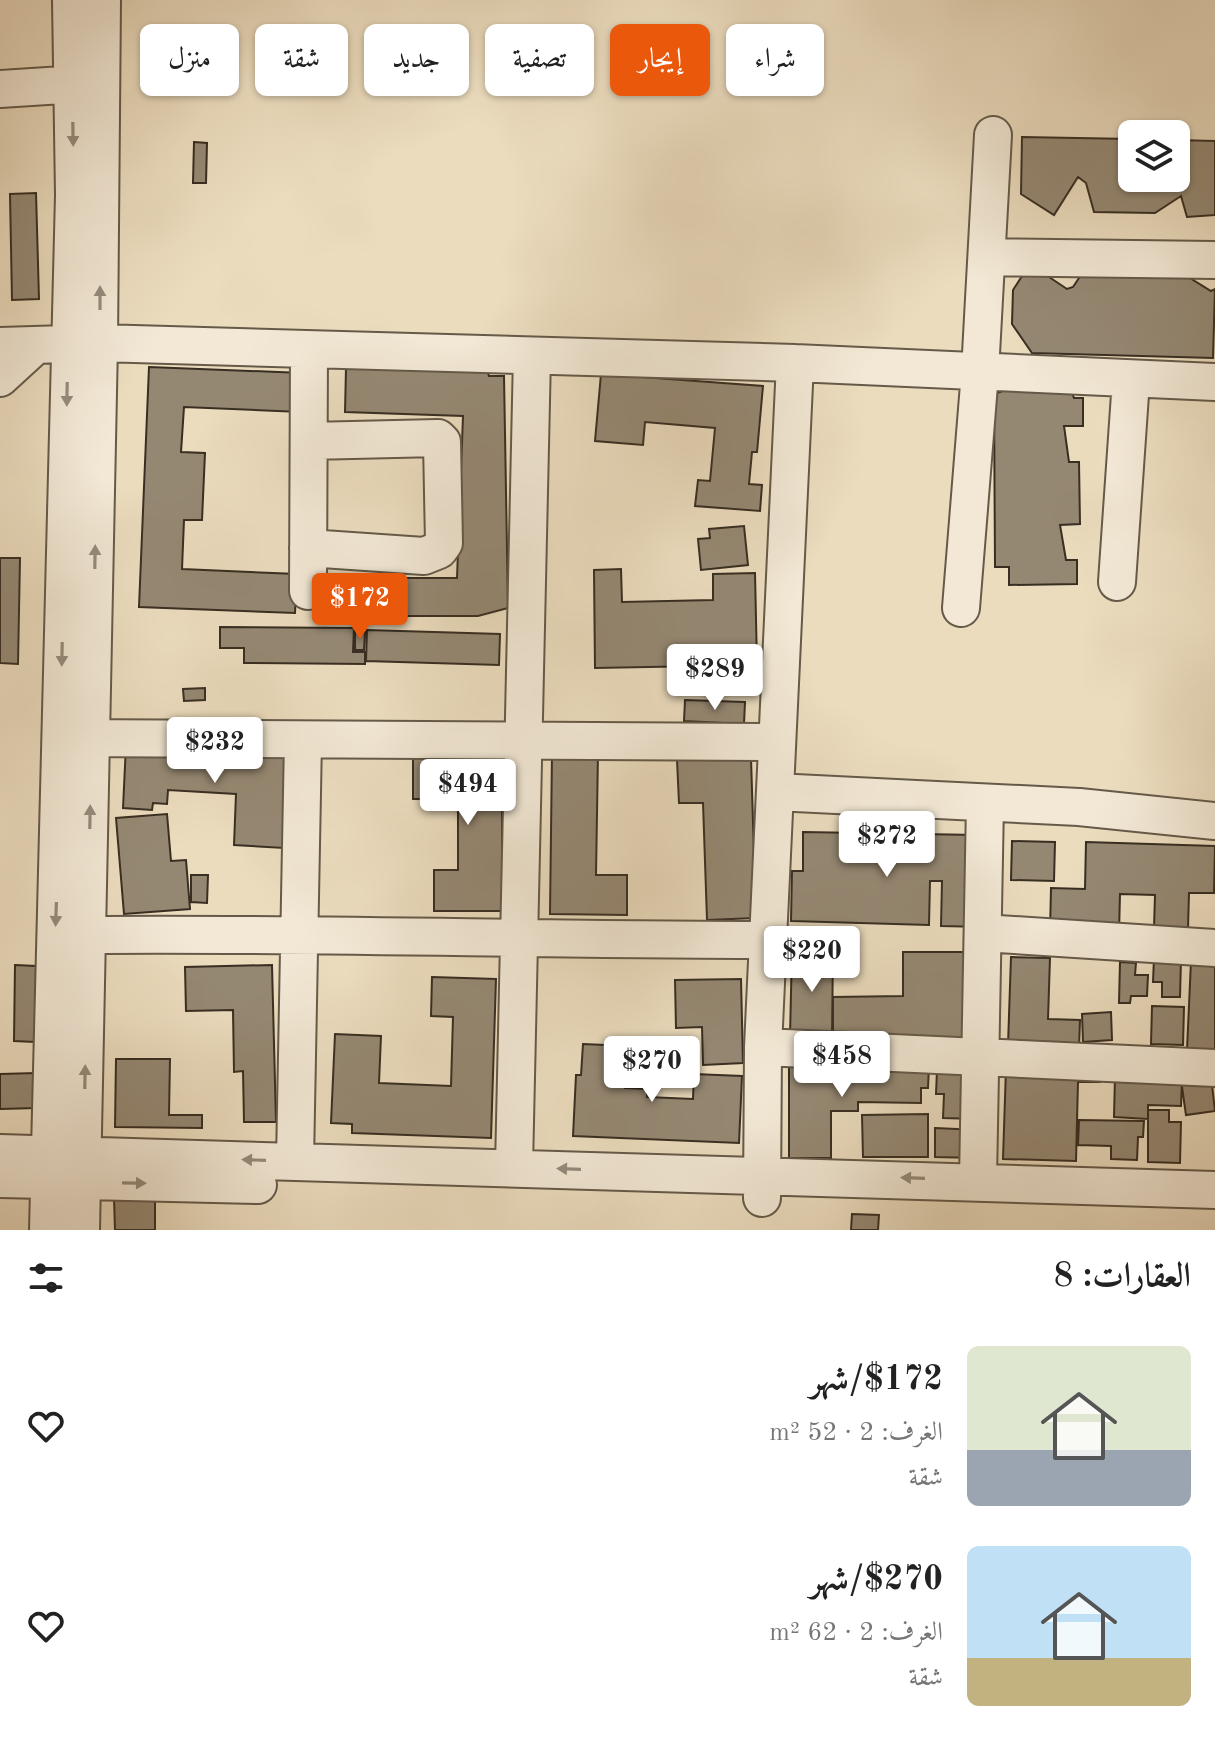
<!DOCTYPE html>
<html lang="ar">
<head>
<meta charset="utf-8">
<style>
  :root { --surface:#fff; --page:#f6f6f6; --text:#222; --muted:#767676; --accent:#ea580c }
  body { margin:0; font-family:"Old Standard TT",Amiri,serif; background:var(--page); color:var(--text); direction:rtl; height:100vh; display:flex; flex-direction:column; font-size:30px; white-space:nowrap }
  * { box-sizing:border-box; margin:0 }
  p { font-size:26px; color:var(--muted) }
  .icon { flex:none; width:44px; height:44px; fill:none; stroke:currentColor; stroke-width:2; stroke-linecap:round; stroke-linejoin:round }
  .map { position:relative; height:1230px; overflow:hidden; direction:ltr }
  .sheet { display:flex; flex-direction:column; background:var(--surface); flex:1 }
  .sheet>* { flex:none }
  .guide { position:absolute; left:24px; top:24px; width:800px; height:72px; direction:rtl; display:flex; gap:16px }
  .fabs { position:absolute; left:1118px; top:120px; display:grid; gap:16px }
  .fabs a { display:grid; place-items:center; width:72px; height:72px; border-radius:12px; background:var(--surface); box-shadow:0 2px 6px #0004; font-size:40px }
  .price { position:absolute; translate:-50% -68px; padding:0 18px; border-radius:8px; background:#fff; color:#222; font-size:26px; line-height:52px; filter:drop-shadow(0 2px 4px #0008) }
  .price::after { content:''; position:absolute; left:50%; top:48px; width:24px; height:18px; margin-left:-12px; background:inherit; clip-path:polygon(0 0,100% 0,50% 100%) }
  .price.current { background:var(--accent); color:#fff }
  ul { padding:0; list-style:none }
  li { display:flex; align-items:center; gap:24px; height:200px; padding:0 24px }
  li span { display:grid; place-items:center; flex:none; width:224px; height:160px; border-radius:12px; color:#555 }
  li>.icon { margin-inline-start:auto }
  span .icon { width:96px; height:96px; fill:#fffc; stroke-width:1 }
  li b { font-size:34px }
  h2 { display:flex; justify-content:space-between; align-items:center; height:96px; padding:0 24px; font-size:34px }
  .chip { padding:0 28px; border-radius:12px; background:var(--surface); box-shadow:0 2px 6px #0004; font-size:28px; line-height:72px }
  .chip.current { background:var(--accent); color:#fff }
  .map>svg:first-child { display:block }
</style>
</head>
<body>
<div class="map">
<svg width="1215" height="1230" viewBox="0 0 1215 1230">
  <rect width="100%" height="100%" fill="#ebdcbe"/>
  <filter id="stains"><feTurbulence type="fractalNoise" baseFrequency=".0025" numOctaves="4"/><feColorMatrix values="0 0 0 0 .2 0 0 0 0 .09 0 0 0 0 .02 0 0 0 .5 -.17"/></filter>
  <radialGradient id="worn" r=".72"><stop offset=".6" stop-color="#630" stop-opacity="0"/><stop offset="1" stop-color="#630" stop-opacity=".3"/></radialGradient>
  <path fill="#958873" stroke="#382e22" stroke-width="2" d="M1022,137l110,2v39h44v-38l39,1v74l-28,2 -6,-21 -26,17 -61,-1 -8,-29 -8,-6 -24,38 -33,-21z
    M194,142l13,1 -1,40h-13z
    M36,193l3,106 -27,1 -2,-106z
    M1083,272l102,3 26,16 4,-2 -2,69 -181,-5 -20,-29 1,-34 11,-17h19l24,16 6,-2z
    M485,363l4,13h15l4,232 -30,8h-132l1,-38h110l6,-162 -118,-4 1,-44z
    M149,367l153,6 -2,39 -116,-5 -3,45 24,1 -3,67h-18l-2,49 115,5 -2,39 -156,-6z
    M601,374l162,12 -6,66h-5l-3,32 13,1 -2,26 -65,-5 3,-26 12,1 5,-53 -70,-6 -2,23 -48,-4z
    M1067,380l7,18h9v28h-19l5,36h10l1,62 -20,1 6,35h11v24l-68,1v-18h-14l-1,-173 37,-13z
    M744,526l4,39 -47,5 -3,-31 12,-1 -1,-9z
    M0,558h20l-2,106 -18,-1z
    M621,569l1,33 91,-2v-26l42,-1 2,92 -162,3 -1,-98z
    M322,581h19v27h-20z
    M220,627l134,1 -1,24h12v12l-121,-1v-15h-24z
    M367,630l133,4 -1,31 -133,-4z
    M355,631l10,1 -1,18h-9z
    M205,688v12l-21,1 -1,-12z
    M685,700l60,2 -1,22 -60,-3z
    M126,745l163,9 -5,94 -50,-3 2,-51 -68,-4 -1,14 -14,-1 -1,7 -29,-2z
    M552,753h46l-2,122h31v40l-77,-1z
    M413,754h89v157h-68v-41h24v-71h-45z
    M751,758l5,160 -49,2 -4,-117h-24l-2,-43z
    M167,814l4,47 15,-1 4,49 -66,5 -8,-96z
    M803,832l174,3 7,92 -43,-1 1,-45h-12l-1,44 -138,-4 1,-50h11z
    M1012,841l43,1 -1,39 -43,-1z
    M1086,842l129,4 -1,47h-25l-1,36 -34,-1 1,-33 -35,-1 -1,39 -69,-2 1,-43 34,1z
    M191,875h17l-1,28 -16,-1z
    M792,950l41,1 -1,86 -42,-1z
    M903,952h77v88h-147v-43l70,-1z
    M1011,957l39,1 -2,61 32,1 -1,28 -71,-3z
    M1154,958l27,1 -1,38h-18v-15h-9z
    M1191,961l24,1v89l-28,-1z
    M1120,962l16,1 -1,12h13l-1,21h-16l-1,7h-11z
    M15,965l21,1 -1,76 -21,-1z
    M272,965l4,157h-32l-1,-51 -9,1 -1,-62 -47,1 -1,-44z
    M432,977l64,2 -5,159 -139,-5v-9l-21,-1 4,-89 46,2 -2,47 72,3 2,-69 -22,-1z
    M741,979l2,84 -40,2 -1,-38 -26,1 -1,-48z
    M1152,1006l32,1 -1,38 -32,-1z
    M1111,1012l1,28 -29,2 -1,-28z
    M583,1044l44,2 -2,42 22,1v8l46,2 1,-25 48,2 -3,67 -166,-7 3,-61h5z
    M116,1059h54l-1,56h33v13l-87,-1z
    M789,1066h140l-1,22h-7v15l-63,-1v9h-27v47h-42z
    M1006,1068l94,6v8h-22l-2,79 -73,-2z
    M937,1070l42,1 -3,48 -33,-1 1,-24h-8z
    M36,1073l1,35 -37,1v-35z
    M1115,1076l67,3 -1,27 -33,-1v14l-34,-2z
    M1211,1076l4,35 -29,4 -5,-35z
    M1148,1110h21v12h12l-1,41 -32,-1z
    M928,1114v43h-65l-1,-42z
    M1079,1120l65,1 -1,16h-5l-1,23 -26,-1v-13l-33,-1z
    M935,1128l43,2 -1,28 -42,-1z
    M114,1198h41v32h-40z
    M852,1214l27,1 -1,15h-27z"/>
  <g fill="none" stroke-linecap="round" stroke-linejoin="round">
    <g stroke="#655a49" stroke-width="40">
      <path id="minor" d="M0,89l94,-6
        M987,257l228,3
        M0,346l99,-3 696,20 420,19
        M0,378l36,-33
        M308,548l116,8 15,-6 5,-7 -2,-101 -4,-4 -129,3
        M1117,582l14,-202
        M308,591l1,-240
        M961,608l19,-236 13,-237
        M70,738l707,4
        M775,792l304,15 136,14
        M983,933l232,15
        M88,935c226,-2 453,5 680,5
        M763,1047l452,21
        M0,1153l1215,37
        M295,1161l8,-421
        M514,1167l18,-811
        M0,1179l258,6
        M978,1180l7,-377
        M762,1198l1,-151 32,-684
        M48,1230l26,-1035 -3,-195
        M81,1230l18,-887 3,-343"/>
    </g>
    <use href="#minor" stroke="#f2e8d5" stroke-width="36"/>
  </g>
  <defs><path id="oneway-solid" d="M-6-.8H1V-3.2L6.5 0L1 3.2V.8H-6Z" transform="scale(2)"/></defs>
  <g fill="#958b7c">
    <use href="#oneway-solid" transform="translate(73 134) rotate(89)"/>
    <use href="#oneway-solid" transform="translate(100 298) rotate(-90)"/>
    <use href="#oneway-solid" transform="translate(67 394) rotate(91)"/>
    <use href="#oneway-solid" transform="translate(95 557) rotate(-89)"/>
    <use href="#oneway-solid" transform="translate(62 654) rotate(91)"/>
    <use href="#oneway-solid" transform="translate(90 817) rotate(-89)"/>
    <use href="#oneway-solid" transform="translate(56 914) rotate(92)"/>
    <use href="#oneway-solid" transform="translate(85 1077) rotate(-89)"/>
    <use href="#oneway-solid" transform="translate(254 1160) rotate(-178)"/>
    <use href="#oneway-solid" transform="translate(569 1169) rotate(-178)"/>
    <use href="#oneway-solid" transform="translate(913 1178) rotate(-178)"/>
    <use href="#oneway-solid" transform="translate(134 1183) rotate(1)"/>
  </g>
  <rect width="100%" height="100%" filter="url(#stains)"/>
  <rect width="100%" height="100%" fill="url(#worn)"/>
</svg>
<div class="fabs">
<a><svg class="icon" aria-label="layers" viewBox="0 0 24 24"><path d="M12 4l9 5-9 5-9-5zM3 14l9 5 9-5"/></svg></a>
</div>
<b class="price current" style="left:360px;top:641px">$172</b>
<b class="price" style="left:715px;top:712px">$289</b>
<b class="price" style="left:215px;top:785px">$232</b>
<b class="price" style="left:468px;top:827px">$494</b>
<b class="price" style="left:887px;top:879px">$272</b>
<b class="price" style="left:812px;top:994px">$220</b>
<b class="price" style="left:842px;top:1099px">$458</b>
<b class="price" style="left:652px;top:1104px">$270</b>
<div class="guide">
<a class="chip">شراء</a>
<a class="chip current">إيجار</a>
<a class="chip">تصفية</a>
<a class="chip">جديد</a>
<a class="chip">شقة</a>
<a class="chip">منزل</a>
</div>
</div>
<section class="sheet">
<h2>العقارات: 8<svg class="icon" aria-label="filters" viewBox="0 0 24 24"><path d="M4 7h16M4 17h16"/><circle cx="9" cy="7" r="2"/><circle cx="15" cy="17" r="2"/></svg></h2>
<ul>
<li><span style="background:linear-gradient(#dfe7d0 65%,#9aa5b1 0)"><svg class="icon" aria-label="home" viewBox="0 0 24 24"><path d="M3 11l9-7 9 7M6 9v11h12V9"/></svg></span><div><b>$172/شهر</b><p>الغرف: 2 · 52 m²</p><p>شقة</p></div><svg class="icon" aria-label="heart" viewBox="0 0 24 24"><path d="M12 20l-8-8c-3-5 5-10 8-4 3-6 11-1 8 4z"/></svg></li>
<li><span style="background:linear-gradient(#bfe0f5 70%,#c2b280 0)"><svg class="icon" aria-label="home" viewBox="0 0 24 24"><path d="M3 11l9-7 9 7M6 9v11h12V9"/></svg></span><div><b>$270/شهر</b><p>الغرف: 2 · 62 m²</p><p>شقة</p></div><svg class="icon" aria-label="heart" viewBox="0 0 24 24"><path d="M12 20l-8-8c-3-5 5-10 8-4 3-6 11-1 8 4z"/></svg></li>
</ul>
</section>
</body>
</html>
